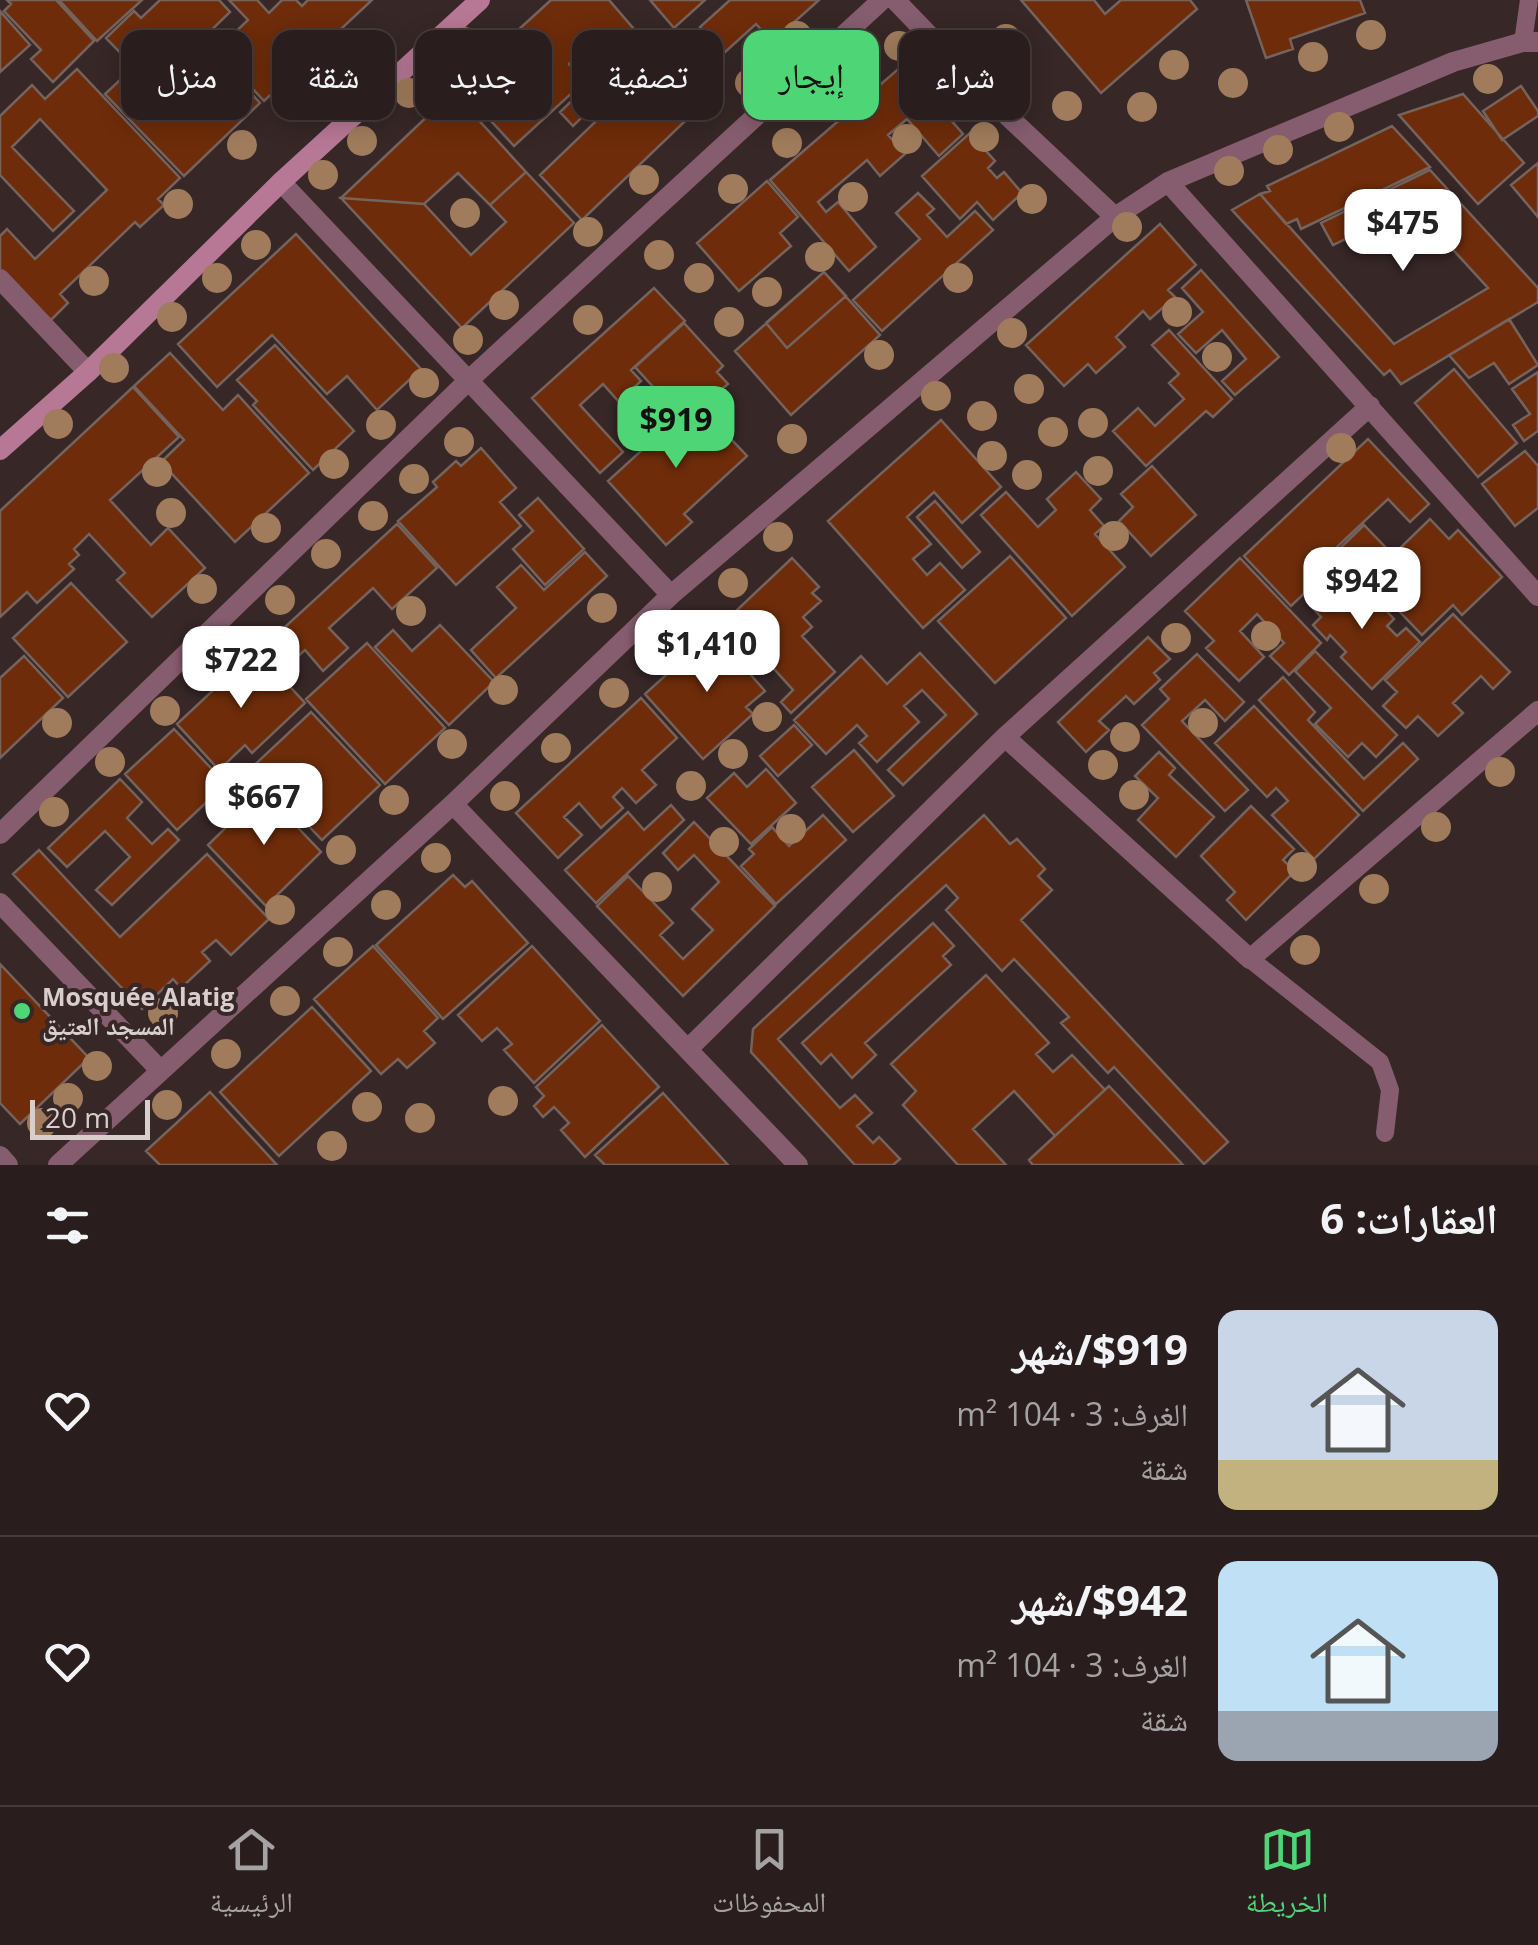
<!DOCTYPE html>
<html lang="ar">
<head>
<meta charset="utf-8">
<style>
  :root { --surface:#291d1d; --page:#352a2a; --text:#f1f3f6; --muted:#a5a2a4; --line:#453b3b; --accent:#4ed676 }
  body { margin:0; font-family:"Open Sans","Noto Naskh Arabic",sans-serif; background:var(--page); color:var(--text); direction:rtl; height:100vh; display:flex; flex-direction:column; font-size:38px; white-space:nowrap }
  * { box-sizing:border-box; margin:0 }
  p { font-size:32px; color:var(--muted) }
  .icon { flex:none; width:55px; height:55px; fill:none; stroke:currentColor; stroke-width:2; stroke-linecap:round; stroke-linejoin:round }
  .map { position:relative; height:1165px; overflow:hidden; direction:ltr }
  .side { display:flex; flex-direction:column; background:var(--surface); flex:1 }
  .side>* { flex:none }
  .guide { position:absolute; left:30px; top:30px; width:1000px; height:90px; direction:rtl; display:flex; gap:20px }
  .scale { position:absolute; left:30px; bottom:25px; width:120px; box-sizing:border-box; padding-left:10px; border:5px solid #d9cece; border-top:0; font-size:28px; line-height:35px; white-space:nowrap; color:#d9cece; -webkit-text-stroke:8px #372727; paint-order:stroke }
  .price { position:absolute; translate:-50% -85px; padding:0 22px; border-radius:20px; background:#fff; color:#222; font-size:32px; line-height:65px; filter:drop-shadow(0 2px 5px #0008) }
  .price::after { content:''; position:absolute; left:50%; top:60px; width:30px; height:22px; margin-left:-15px; background:inherit; clip-path:polygon(0 0,100% 0,50% 100%) }
  .price.active { background:var(--accent); color:#111 }
  ul { padding:0; list-style:none }
  li { display:flex; align-items:center; gap:30px; height:250px; padding:0 40px }
  li+li { border-top:2px solid var(--line) }
  li span { display:grid; place-items:center; flex:none; width:280px; height:200px; border-radius:20px; color:#555 }
  li>.icon { margin-inline-start:auto }
  span .icon { width:120px; height:120px; fill:#fffc; stroke-width:1 }
  li b { font-size:42px }
  h2 { display:flex; justify-content:space-between; align-items:center; height:120px; padding:0 40px; font-size:42px }
  .chip { padding:0 35px; border-radius:20px; background:var(--surface); box-shadow:0 5px 25px #0003,0 0 0 2px var(--line); font-size:35px; line-height:90px }
  .chip.active { background:var(--accent); color:#111 }
  .tab-bar { display:flex; justify-content:space-around; align-items:center; height:140px; border-top:2px solid var(--line); background:var(--surface); font-size:28px; color:var(--muted) }
  .tab-bar a { display:grid; justify-items:center; gap:5px }
  .tab-bar .active { color:var(--accent) }
  .map>svg:first-child { display:block }
</style>
</head>
<body>
<div class="map">
<svg width="1538" height="1165" viewBox="0 0 1538 1165">
  <rect width="100%" height="100%" fill="#372727"/>
  <path fill="#6e2c0a" stroke="#75645d" stroke-width="2.5" d="M7,0h49l38,41 -41,41 -22,-23 10,-9 -37,-39 7,-7z
    M59,0h83l-45,41z
    M160,0h59l11,12 -40,39 14,15 12,-11 44,48 -76,73 -79,-82 29,-27 -28,-29 28,-27 7,7z
    M229,0h28l12,13 13,-13h14l6,6 6,-6h64l-108,101 -47,-51 31,-30z
    M551,0h58l24,28 -35,32 -11,-13 -18,17 16,17 -71,65 -56,-61z
    M650,0h55l-31,28z
    M730,0h89l-47,42 -16,-18 -32,29 -24,-26z
    M1021,0h73l11,14 16,-14h69l7,9 -96,84z
    M1246,0h114l5,13 -75,26 3,10 -27,9z
    M0,11l30,34 -30,27z
    M641,34l16,18 -18,17 12,13 19,-19 36,38 -124,119 -42,-45 76,-73 -8,-10 -35,34 -13,-14z
    M903,65l60,69 -24,22 -32,-37 -19,16 17,19 -25,22 -13,-16 -49,42 8,10 12,-10 38,45 -27,24 -79,-91z
    M77,69l103,109 -22,21 6,6 -24,22 -5,-5 -75,72 8,9 -17,17 -51,-45v-39l7,-7 28,30 72,-69 -67,-71 -28,28 62,64 -21,20 -53,-56v-59l32,-31 13,14z
    M1521,86l17,25v5l-36,24 -19,-29z
    M453,92l73,80 -36,33 -32,-32 -34,31 -83,-6z
    M1463,94l61,69 -46,41 -79,-89z
    M1392,126l38,41 -129,62 -4,-10 -11,5 -26,-30 10,-3 -3,-5z
    M970,133l25,28 -7,7 9,10 7,-6 18,21 -29,27 -16,-18 -17,17 -38,-43z
    M1538,163v54l-27,-32z
    M1430,170l108,118v14l-137,82 -11,-14 -6,5 -152,-165 28,-16 134,150 94,-56 -75,-82 -80,39 -12,-22z
    M526,172l48,51 -112,105 -121,-130 83,6 47,51 35,-33 -16,-17z
    M767,181l31,36 -18,16 11,13 -52,45 -42,-48z
    M918,193l16,16 -7,6 20,22 28,-26 18,19 -111,101 -29,-31 67,-61 -24,-26z
    M1160,224l36,41 -28,25 7,7 -25,22 -7,-8 -27,26 9,10 -29,26 -8,-9 -24,22 -38,-41z
    M296,234l125,135 -44,41 -30,-34 -20,18 -55,-59 -55,52 -39,-43z
    M1201,270l78,87 -44,38 -13,-14 24,-22 -24,-29 -26,23 -18,-19 25,-22 -21,-24z
    M824,272l56,63 -89,80 -56,-64z
    M824,272l22,24 -59,52 -21,-25z
    M654,288l31,33 -54,49 10,11 -22,21 -16,-18 -23,21 43,47 -23,21 -68,-75z
    M1509,319l29,46 -29,19 -15,-21 -25,15 -20,-23z
    M684,323l39,43 -6,6 11,12 -20,17 -11,-12 -19,17 -17,-19 -4,4 -22,-24z
    M1169,330l63,69 -19,18 -7,-6 -60,55 -33,-35 25,-23 17,18 29,-27 -15,-16 10,-9 -27,-29z
    M275,345l79,86 -41,39 -60,-65 4,-4 -20,-21z
    M170,353l53,57 15,-15 71,78 -74,69 -74,-80 23,-22 -50,-54z
    M1454,369l63,74 -39,34 -63,-74z
    M1538,372v59l-14,10 -11,-16 17,-11 -18,-25z
    M133,387l46,50 -69,63 41,45 17,-17 37,40 -53,49 -35,-37 8,-7 -36,-39 -15,15 5,6 -10,9 5,5 -37,34 -10,-11 -27,25v-106z
    M697,403l50,53 -63,58 8,8 -26,23 -58,-64 33,-30 -8,-9 18,-17 9,11z
    M941,420l60,67 -39,36 -28,-31 -27,25 24,27 -18,15 14,16 13,-12 25,27 -42,38 -95,-107z
    M1368,439l61,65 -19,18 -22,-23 -65,61 8,8 -40,38 -47,-50z
    M481,448l35,40 -16,14 21,24 -65,59 -58,-64 39,-34 -4,-5 23,-21 5,5z
    M1525,451l13,15v42l-23,18 -33,-42z
    M1152,466l44,49 -45,41 -32,-35 14,-14 -12,-13z
    M1076,472l25,27 -11,11 14,16 -9,8 30,33 -53,49 -91,-101 25,-23 32,35 18,-17 -9,-11z
    M538,498l46,51 -39,36 -32,-36 20,-18 -14,-16z
    M935,501l45,51 -18,16 -45,-51z
    M1430,519l19,20 9,-9 44,47 -40,38 -9,-10 -31,30 -47,-49 7,-8 -14,-15 -11,11 -21,-22 28,-27 29,30z
    M397,524l40,44 -45,41 -19,-21 -44,40 19,20 -25,23 -18,-21 -24,21 -20,-22z
    M585,552l22,24 -111,102 -25,-28 45,-42 -19,-21 24,-22 23,25z
    M1010,556l56,62 -71,65 -57,-62z
    M792,558l27,29 -7,6 9,8 -18,16 9,10 -10,9 33,36 -44,41 -10,-11 12,-12 -28,-31 -12,11 -37,-40z
    M1240,558l81,85 -32,32 -19,-19 14,-13 -27,-29 -17,17 24,26 -25,24 -33,-33 8,-7 -29,-30z
    M1328,582l16,17 16,-16 34,36 -7,7 10,10 9,-8 14,14 -48,47 -31,-32 5,-5 -16,-17 -3,5 -14,-15 8,-8 -14,-15z
    M71,583l56,59 -59,55 -55,-59z
    M1453,614l57,58 -17,17 -12,-13 -28,27 10,10 -25,23 -20,-20 -12,12 -23,-22 14,-14 -12,-12z
    M440,625l54,57 -45,43 -74,-78 18,-17 19,21z
    M713,632l52,59 -19,16 7,7 -50,45 -58,-65z
    M1148,637l22,22 -16,14 6,7 -26,24 -8,-8 -27,25 10,9 -23,22 -28,-30z
    M367,643l78,85 -60,56 -79,-85z
    M256,650l49,53 -53,50 -7,-8 -26,25 -42,-46z
    M1315,651l82,84 -21,22 -14,-14 -14,14 -33,-33 16,-16 -36,-37z
    M920,653l57,61 -74,71 -15,-15 58,-55 -24,-25 -18,16 15,16 -42,40 -18,-19 8,-7 -10,-11 -31,29 -32,-34 67,-64 26,28z
    M1197,654l47,48 -19,19 -20,-21 -23,21 66,69 -23,21 -83,-86 27,-26 -9,-10z
    M24,656l39,42 -63,60v-80z
    M1283,677l32,35 -7,8 56,59 39,-36 15,16 -55,52 -104,-111z
    M641,698l36,40 -35,32 14,15 -20,18 -14,-15 -9,9 10,11 -22,20 -22,-25 -15,14 18,18 -24,23 -42,-45z
    M1254,706l105,109 -45,44 -42,-44 16,-14 -12,-13 -9,9 -52,-54z
    M311,712l69,73 -58,55 -40,-42 9,-9 -17,-18 -14,13 -12,-13z
    M794,725l18,20 -34,31 -18,-20z
    M174,729l52,55 -49,46 -52,-56z
    M854,750l40,46 -41,36 -41,-45z
    M1159,752l16,16 -6,7 45,42 -38,40 -38,-37 20,-22 -23,-22z
    M766,769l30,34 -45,41 -44,-46 27,-25 13,14z
    M120,779l22,23 -15,16 25,26 16,-15 11,11 -67,65 -16,-15 34,-33 -25,-26 -38,36 -19,-19z
    M263,791l58,61 -55,54 -58,-61z
    M671,805l13,15 -88,83 -31,-33 63,-58 16,18z
    M1251,806l43,43 -11,11 12,11 -49,49 -19,-20 8,-8 -34,-36z
    M823,815l23,25 -70,64 -35,-38 13,-12 -5,-5 23,-22 17,19z
    M984,815l26,29 7,-5 28,30 -7,7 14,14 -31,30 207,222 -24,22 -90,-97 -6,6 -47,-50 8,-6 -55,-58 -12,12 -56,-61 12,-12 -12,-13 -168,154 62,69 15,-13 17,18 -15,13 16,17 6,-6 21,22 -7,6h-38l-104,-113 2,-23z
    M694,822l81,84 -92,90 -86,-90 31,-30 45,47 -13,12 23,24 30,-29 -21,-21 27,-27 -25,-27 -16,15 -15,-17z
    M39,850l81,87 87,-83 62,65 -38,36 -15,-15 -14,12 8,9 -29,27 -8,-9 -31,30 -129,-135z
    M453,875l12,12 7,-6 56,62 -85,76 -67,-74z
    M933,923l21,23 -11,10 8,9 -86,78 11,12 -24,23 -21,-24 -10,10 -19,-21z
    M373,946l65,72 -14,13 11,12 -28,25 -9,-9 -17,15 -67,-75z
    M532,946l68,75 -66,62 -30,-33 8,-6 -15,-16 -15,13 -24,-26z
    M0,964l89,94 -69,66 -20,-21z
    M986,975l63,68 -13,11 17,18 19,-17 33,35 -50,46 -41,-45 -41,38 33,36h-48l-55,-60 13,-14 -25,-27z
    M312,1007l59,64 -92,85 -59,-64z
    M602,1025l57,62 -74,70 -24,-27 8,-7 -15,-16 -11,10 -9,-11 10,-10 -8,-9z
    M1109,1086l74,79h-150l-4,-5z
    M210,1092l67,73h-117l-14,-14z
    M663,1093l65,72h-123l-10,-10z"/>
  <g fill="none" stroke-linecap="round" stroke-linejoin="round">
    <path stroke="#855d6f" stroke-width="18" d="M1523,42l6,-42
      M1250,959l130,103 10,28 -5,43"/>
    <path stroke="#855d6f" stroke-width="20" d="M895,0l102,106 118,111
      M281,182l390,413
      M1168,182l370,414
      M0,279l88,93
      M1005,737l245,222 288,-248
      M453,804l345,361
      M0,834l470,-455 412,-379
      M0,903l160,167
      M688,1049l317,-312 365,-331
      M0,1156l8,9
      M58,1165l395,-361 218,-209 444,-378 53,-35 285,-120 70,-20h15"/>
    <path stroke="#b77895" stroke-width="20" d="M0,450l88,-78 193,-190 199,-182"/>
  </g>
  <g fill="#a07c5c">
    <circle cx="1371" cy="35" r="15"/>
    <circle cx="797" cy="36" r="15"/>
    <circle cx="1006" cy="39" r="15"/>
    <circle cx="464" cy="42" r="15"/>
    <circle cx="899" cy="46" r="15"/>
    <circle cx="1313" cy="57" r="15"/>
    <circle cx="1174" cy="65" r="15"/>
    <circle cx="1488" cy="79" r="15"/>
    <circle cx="310" cy="83" r="15"/>
    <circle cx="750" cy="83" r="15"/>
    <circle cx="1233" cy="83" r="15"/>
    <circle cx="940" cy="92" r="15"/>
    <circle cx="409" cy="93" r="15"/>
    <circle cx="839" cy="96" r="15"/>
    <circle cx="1067" cy="106" r="15"/>
    <circle cx="1142" cy="107" r="15"/>
    <circle cx="1339" cy="127" r="15"/>
    <circle cx="984" cy="137" r="15"/>
    <circle cx="907" cy="139" r="15"/>
    <circle cx="362" cy="141" r="15"/>
    <circle cx="787" cy="143" r="15"/>
    <circle cx="242" cy="145" r="15"/>
    <circle cx="1278" cy="150" r="15"/>
    <circle cx="1229" cy="171" r="15"/>
    <circle cx="323" cy="175" r="15"/>
    <circle cx="644" cy="180" r="15"/>
    <circle cx="733" cy="189" r="15"/>
    <circle cx="853" cy="197" r="15"/>
    <circle cx="1032" cy="199" r="15"/>
    <circle cx="178" cy="204" r="15"/>
    <circle cx="465" cy="213" r="15"/>
    <circle cx="1127" cy="227" r="15"/>
    <circle cx="588" cy="232" r="15"/>
    <circle cx="256" cy="245" r="15"/>
    <circle cx="659" cy="255" r="15"/>
    <circle cx="820" cy="257" r="15"/>
    <circle cx="217" cy="278" r="15"/>
    <circle cx="699" cy="278" r="15"/>
    <circle cx="958" cy="278" r="15"/>
    <circle cx="94" cy="281" r="15"/>
    <circle cx="767" cy="292" r="15"/>
    <circle cx="504" cy="305" r="15"/>
    <circle cx="1177" cy="312" r="15"/>
    <circle cx="172" cy="317" r="15"/>
    <circle cx="588" cy="320" r="15"/>
    <circle cx="729" cy="322" r="15"/>
    <circle cx="1012" cy="333" r="15"/>
    <circle cx="468" cy="340" r="15"/>
    <circle cx="879" cy="355" r="15"/>
    <circle cx="1217" cy="357" r="15"/>
    <circle cx="114" cy="368" r="15"/>
    <circle cx="424" cy="383" r="15"/>
    <circle cx="1029" cy="389" r="15"/>
    <circle cx="936" cy="396" r="15"/>
    <circle cx="982" cy="416" r="15"/>
    <circle cx="1093" cy="423" r="15"/>
    <circle cx="58" cy="424" r="15"/>
    <circle cx="381" cy="425" r="15"/>
    <circle cx="1053" cy="432" r="15"/>
    <circle cx="792" cy="439" r="15"/>
    <circle cx="459" cy="442" r="15"/>
    <circle cx="1341" cy="448" r="15"/>
    <circle cx="992" cy="456" r="15"/>
    <circle cx="334" cy="464" r="15"/>
    <circle cx="1098" cy="471" r="15"/>
    <circle cx="157" cy="472" r="15"/>
    <circle cx="1027" cy="475" r="15"/>
    <circle cx="414" cy="479" r="15"/>
    <circle cx="171" cy="513" r="15"/>
    <circle cx="373" cy="516" r="15"/>
    <circle cx="266" cy="528" r="15"/>
    <circle cx="1114" cy="536" r="15"/>
    <circle cx="778" cy="537" r="15"/>
    <circle cx="326" cy="554" r="15"/>
    <circle cx="733" cy="583" r="15"/>
    <circle cx="202" cy="589" r="15"/>
    <circle cx="280" cy="600" r="15"/>
    <circle cx="602" cy="608" r="15"/>
    <circle cx="411" cy="611" r="15"/>
    <circle cx="1266" cy="636" r="15"/>
    <circle cx="1176" cy="638" r="15"/>
    <circle cx="671" cy="641" r="15"/>
    <circle cx="221" cy="657" r="15"/>
    <circle cx="503" cy="690" r="15"/>
    <circle cx="614" cy="693" r="15"/>
    <circle cx="165" cy="711" r="15"/>
    <circle cx="767" cy="717" r="15"/>
    <circle cx="57" cy="723" r="15"/>
    <circle cx="1203" cy="723" r="15"/>
    <circle cx="1125" cy="737" r="15"/>
    <circle cx="452" cy="744" r="15"/>
    <circle cx="556" cy="748" r="15"/>
    <circle cx="733" cy="754" r="15"/>
    <circle cx="110" cy="762" r="15"/>
    <circle cx="1103" cy="765" r="15"/>
    <circle cx="1500" cy="772" r="15"/>
    <circle cx="691" cy="786" r="15"/>
    <circle cx="1134" cy="795" r="15"/>
    <circle cx="505" cy="796" r="15"/>
    <circle cx="394" cy="800" r="15"/>
    <circle cx="54" cy="812" r="15"/>
    <circle cx="1436" cy="827" r="15"/>
    <circle cx="791" cy="829" r="15"/>
    <circle cx="724" cy="842" r="15"/>
    <circle cx="341" cy="850" r="15"/>
    <circle cx="436" cy="858" r="15"/>
    <circle cx="1302" cy="867" r="15"/>
    <circle cx="657" cy="887" r="15"/>
    <circle cx="1374" cy="889" r="15"/>
    <circle cx="386" cy="905" r="15"/>
    <circle cx="280" cy="910" r="15"/>
    <circle cx="1305" cy="950" r="15"/>
    <circle cx="338" cy="952" r="15"/>
    <circle cx="285" cy="1001" r="15"/>
    <circle cx="163" cy="1013" r="15"/>
    <circle cx="226" cy="1054" r="15"/>
    <circle cx="97" cy="1066" r="15"/>
    <circle cx="68" cy="1098" r="15"/>
    <circle cx="503" cy="1101" r="15"/>
    <circle cx="167" cy="1105" r="15"/>
    <circle cx="367" cy="1107" r="15"/>
    <circle cx="420" cy="1118" r="15"/>
    <circle cx="42" cy="1123" r="15"/>
    <circle cx="332" cy="1146" r="15"/>
  </g>
  <circle fill="#4ed676" stroke="#372727" stroke-width="4" cx="22" cy="1011" r="10"/>
  <g text-anchor="middle" stroke-width="8" stroke-linejoin="round" paint-order="stroke">
    <g font-size="25" font-weight="bold" fill="#d9cece" stroke="#372727" text-anchor="start">
      <text x="42" y="1006">Mosquée Alatig<tspan x="42" dy="29">المسجد العتيق</tspan></text>
    </g>
  </g>
</svg>
<div class="scale">20 m</div>
<b class="price" style="left:1403px;top:274px">$475</b>
<b class="price active" style="left:676px;top:471px">$919</b>
<b class="price" style="left:1362px;top:632px">$942</b>
<b class="price" style="left:707px;top:695px">$1,410</b>
<b class="price" style="left:241px;top:711px">$722</b>
<b class="price" style="left:264px;top:848px">$667</b>
<div class="guide">
<a class="chip">شراء</a>
<a class="chip active">إيجار</a>
<a class="chip">تصفية</a>
<a class="chip">جديد</a>
<a class="chip">شقة</a>
<a class="chip">منزل</a>
</div>
</div>
<section class="side">
<h2>العقارات: 6<svg class="icon" aria-label="filters" viewBox="0 0 24 24"><path d="M4 7h16M4 17h16"/><circle cx="9" cy="7" r="2"/><circle cx="15" cy="17" r="2"/></svg></h2>
<ul>
<li><span style="background:linear-gradient(#c9d6e8 75%,#c2b280 0)"><svg class="icon" aria-label="home" viewBox="0 0 24 24"><path d="M3 11l9-7 9 7M6 9v11h12V9"/></svg></span><div><b>$919/شهر</b><p>الغرف: 3 · 104 m²</p><p>شقة</p></div><svg class="icon" aria-label="heart" viewBox="0 0 24 24"><path d="M12 20l-8-8c-3-5 5-10 8-4 3-6 11-1 8 4z"/></svg></li>
<li><span style="background:linear-gradient(#bfe0f5 75%,#9aa5b1 0)"><svg class="icon" aria-label="home" viewBox="0 0 24 24"><path d="M3 11l9-7 9 7M6 9v11h12V9"/></svg></span><div><b>$942/شهر</b><p>الغرف: 3 · 104 m²</p><p>شقة</p></div><svg class="icon" aria-label="heart" viewBox="0 0 24 24"><path d="M12 20l-8-8c-3-5 5-10 8-4 3-6 11-1 8 4z"/></svg></li>
</ul>
</section>
<nav class="tab-bar">
<a class="active"><svg class="icon" aria-label="map" viewBox="0 0 24 24"><path d="M3 6l6-2 6 2 6-2v14l-6 2-6-2-6 2zM9 4v14M15 6v14"/></svg>الخريطة</a>
<a><svg class="icon" aria-label="saved" viewBox="0 0 24 24"><path d="M7 4h10v16l-5-4-5 4z"/></svg>المحفوظات</a>
<a><svg class="icon" aria-label="home" viewBox="0 0 24 24"><path d="M3 11l9-7 9 7M6 9v11h12V9"/></svg>الرئيسية</a>
</nav>
</body>
</html>
